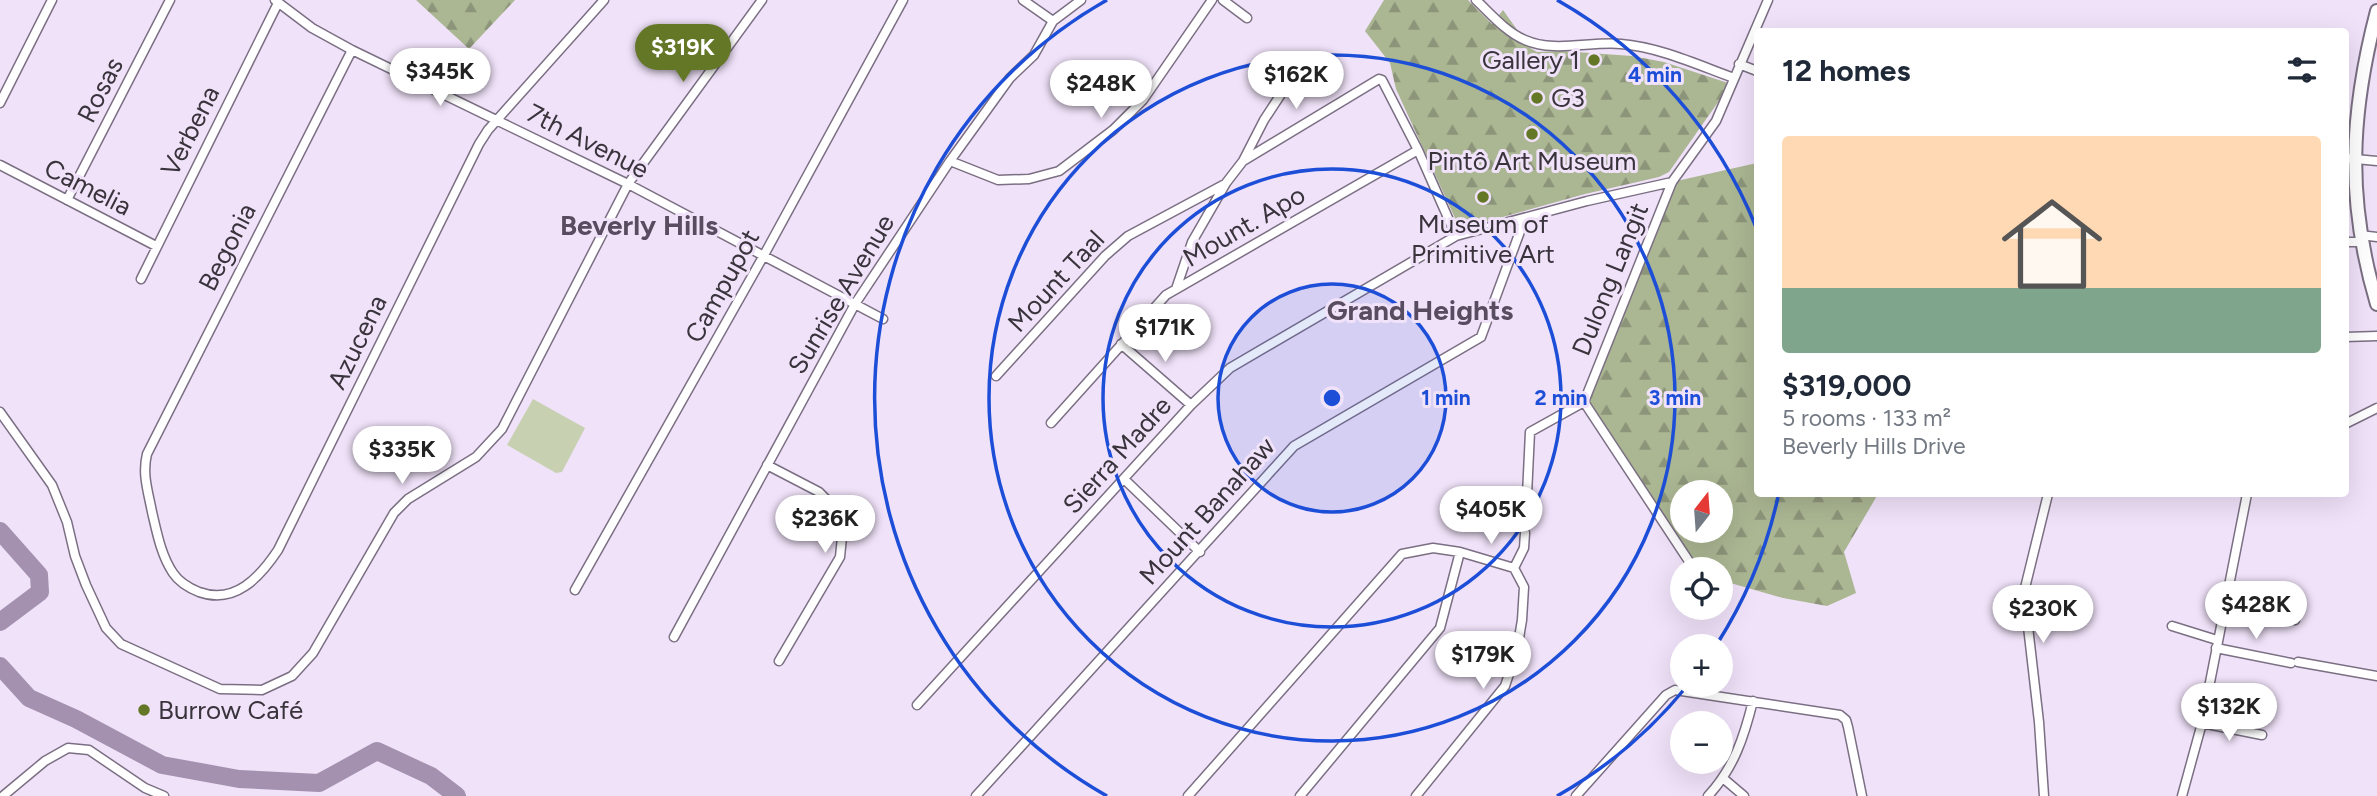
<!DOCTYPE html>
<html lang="en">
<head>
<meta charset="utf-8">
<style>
  :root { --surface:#fff; --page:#f2f2f3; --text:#1f2937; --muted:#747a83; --line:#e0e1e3; --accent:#647727 }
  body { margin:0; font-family:Figtree,sans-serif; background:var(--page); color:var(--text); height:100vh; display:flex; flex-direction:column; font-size:26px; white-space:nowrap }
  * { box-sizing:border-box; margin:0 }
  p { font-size:23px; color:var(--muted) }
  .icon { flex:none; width:38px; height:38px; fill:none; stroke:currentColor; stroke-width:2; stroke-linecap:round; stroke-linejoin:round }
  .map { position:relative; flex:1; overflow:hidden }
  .details { position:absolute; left:1754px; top:28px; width:595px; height:469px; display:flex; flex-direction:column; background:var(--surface); border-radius:7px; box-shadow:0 7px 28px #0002 }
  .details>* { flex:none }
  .needle { width:46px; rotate:17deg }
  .buttons { position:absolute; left:1670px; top:480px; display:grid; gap:14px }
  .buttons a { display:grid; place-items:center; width:63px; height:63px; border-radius:50%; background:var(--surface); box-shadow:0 7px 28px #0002; font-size:35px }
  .price { position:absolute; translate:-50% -60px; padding:0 16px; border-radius:24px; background:#fff; color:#222; font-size:23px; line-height:46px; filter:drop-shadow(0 2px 4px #0008) }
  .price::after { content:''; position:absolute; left:50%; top:42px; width:21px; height:16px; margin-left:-10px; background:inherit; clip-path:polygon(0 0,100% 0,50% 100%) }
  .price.current { background:var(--accent); color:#fff }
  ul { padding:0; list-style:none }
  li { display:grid; align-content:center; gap:14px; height:371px; padding:0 28px }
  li+li { border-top:2px solid var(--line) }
  li span { display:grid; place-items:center; height:217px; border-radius:7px; color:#555 }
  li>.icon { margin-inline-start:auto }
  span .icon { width:126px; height:126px; fill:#fffc; stroke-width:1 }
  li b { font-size:30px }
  h2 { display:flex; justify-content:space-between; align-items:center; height:84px; padding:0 28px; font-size:30px }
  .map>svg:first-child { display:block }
</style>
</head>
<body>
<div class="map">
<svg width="2377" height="796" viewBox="0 0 2377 796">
  <defs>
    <pattern id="forest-firs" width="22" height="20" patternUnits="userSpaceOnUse" patternTransform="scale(1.75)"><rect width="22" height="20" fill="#abb693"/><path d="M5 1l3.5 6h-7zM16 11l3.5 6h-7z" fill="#8c9579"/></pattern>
  </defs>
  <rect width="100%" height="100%" fill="#f0e2f9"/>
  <path fill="url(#forest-firs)" fill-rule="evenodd" d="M416,0h99l-46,49z
    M1384,0h84l24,24 11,-14 27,38 7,4 25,-1 70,5 32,6 64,21 -7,15 -52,74 -10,5 -74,17 -125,35 -64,-140 -6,-26 -25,-32z
    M1757,163v331h121l-34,58 12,41 -29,13 -44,-8 -63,-18v-11h-26l-110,-167 88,-220zM1682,492h38v38h-38z"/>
  <path fill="#c7d1b1" d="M533,399l52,29 -23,44 -6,1 -49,-28z"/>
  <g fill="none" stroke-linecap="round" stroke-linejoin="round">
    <path stroke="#a491b0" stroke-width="18" d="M0,531l39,44 1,17 -40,30
      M0,666l29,32 47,21 86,46 77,14 80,4 58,-32 54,25 26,20"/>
    <g stroke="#7b6f83" stroke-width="11">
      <path id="minor" d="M275,0l37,28 40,22 276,134 255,135
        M1023,0l30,21
        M1223,0l24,18
        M1476,0c15,14 30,32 49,40 29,13 66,1 96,4 38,3 77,21 113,34
        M352,50l-205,404c-5,20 1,37 5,58 5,21 9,43 21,61 6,9 16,15 26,19 36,13 61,-15 79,-42l201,-406 9,-14 116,-130
        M1739,64l18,7
        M0,103l52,-103
        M2345,158l32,3
        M950,161l48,19 31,-1 30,-8 54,-41 30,-30 69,-100
        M1243,161l21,-41 40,-61
        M0,165l156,81
        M67,200l103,-200
        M2360,235l17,2
        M2345,242h17
        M141,279l137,-276
        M1176,289l16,-47 34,-59 17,-22 136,-82 3,1 36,70 38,86
        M2345,337l32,-1
        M1121,344l70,61
        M996,376l109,-120 23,-20 95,-51
        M1584,402l88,-220 44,-61 52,-121
        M1584,402l110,167
        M0,412l52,73 15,37 8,34 11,29 20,43 15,16 99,45 42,1 30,-14 21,-23 81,-140 14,-14 68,-42 26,-28 126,-245 134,-184
        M1051,423l115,-128 252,-145
        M2345,424l32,-16
        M767,465l52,27 18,18 6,17 -3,30 -61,104
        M1124,479l76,73
        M1527,495l3,-63 54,-30
        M1514,568l10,-20 1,-15
        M575,590l189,-335 139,-255
        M2224,607l71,13
        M2172,626l45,14
        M674,637l181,-333 95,-143 60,-83 24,-23 19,-34 28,-21
        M2216,648l75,15
        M2298,662l79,14
        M917,705l274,-300 39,-37 226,-132 131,-35 85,-19
        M2202,723l60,12
        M1724,779l20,17
        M3,796l42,-35 23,-13 21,2 56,38 19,8
        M976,796l318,-350 187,-109 44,-119
        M1188,796l214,-242 31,-6 27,4 54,16 10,19 -2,33 -5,30 -12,36 -89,110
        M1300,796l140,-168 20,-76
        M1576,796l90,-101 9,-5 165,25 6,5 2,7 14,69
        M1708,796c26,-28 36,-59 45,-95
        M2044,796l-5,-74 -15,-130 24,-98
        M2182,796l20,-73 45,-229"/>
    </g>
    <g stroke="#7b6f83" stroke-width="16">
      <path id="primary" d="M2377,11c-27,103 -31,189 0,293"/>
    </g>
    <use href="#minor" stroke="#fff" stroke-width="8"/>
    <use href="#primary" stroke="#fff" stroke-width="12"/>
  </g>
  <circle cx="1332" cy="398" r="114" fill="#1d4ed8" fill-opacity=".12"/>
  <g fill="none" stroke="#1d4ed8" stroke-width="3.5">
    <circle cx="1332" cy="398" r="114"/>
    <circle cx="1332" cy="398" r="229"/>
    <circle cx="1332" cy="398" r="343"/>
    <path d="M1778 497A457 457 0 0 1 1717 644M1687 686A457 457 0 0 1 1557 796M1107 796A457 457 0 0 1 1107 0M1557 0A457 457 0 0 1 1756 227"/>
  </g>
  <g fill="#647727" stroke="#f0e2f9" stroke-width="2.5">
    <circle cx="1594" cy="60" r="7"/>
    <circle cx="1537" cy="98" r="7"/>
    <circle cx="1532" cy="134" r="7"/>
    <circle cx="1483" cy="197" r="7"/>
    <circle cx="144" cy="710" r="7"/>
  </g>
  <g text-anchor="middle" stroke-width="6" stroke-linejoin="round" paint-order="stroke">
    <g font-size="26" fill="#39333c" stroke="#f0e2f9" text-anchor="start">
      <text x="1580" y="69" text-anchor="end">Gallery 1</text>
      <text x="1551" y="107">G3</text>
      <text x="1532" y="170" text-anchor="middle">Pintô Art Museum</text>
      <text x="1483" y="233" text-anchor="middle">Museum of<tspan x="1483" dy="30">Primitive Art</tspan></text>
      <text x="158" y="719">Burrow Café</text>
    </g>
    <g font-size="26" fill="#39333c" stroke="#f0e2f9">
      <text transform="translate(100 90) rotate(-63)" y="9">Rosas</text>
      <text transform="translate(190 131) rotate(-63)" y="9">Verbena</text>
      <text transform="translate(588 141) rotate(27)" y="9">7th Avenue</text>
      <text transform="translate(88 187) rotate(27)" y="9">Camelia</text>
      <text transform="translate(1244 226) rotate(-30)" y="9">Mount. Apo</text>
      <text transform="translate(227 247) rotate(-63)" y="9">Begonia</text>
      <text transform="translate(1610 279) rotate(-68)" y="9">Dulong Langit</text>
      <text transform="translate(1056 281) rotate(-47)" y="9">Mount Taal</text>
      <text transform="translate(722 286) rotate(-61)" y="9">Campupot</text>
      <text transform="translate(841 294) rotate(-59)" y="9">Sunrise Avenue</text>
      <text transform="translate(357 342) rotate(-64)" y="9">Azucena</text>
      <text transform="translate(1117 455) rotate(-48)" y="9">Sierra Madre</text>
      <text transform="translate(1207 511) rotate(-48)" y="9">Mount Banahaw</text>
    </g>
    <g font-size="28" font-weight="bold" fill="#584c60" stroke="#f0e2f9">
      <text x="639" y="235">Beverly Hills</text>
      <text x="1420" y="320">Grand Heights</text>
    </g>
  </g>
  <circle cx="1332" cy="398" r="10" fill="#1d4ed8" stroke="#f0e2f9" stroke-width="3.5"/>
  <g font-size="21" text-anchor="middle" font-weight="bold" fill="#1d4ed8" stroke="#f0e2f9" stroke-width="6" stroke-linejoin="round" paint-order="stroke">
    <text x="1655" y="82">4 min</text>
    <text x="1446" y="405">1 min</text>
    <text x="1561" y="405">2 min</text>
    <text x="1675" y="405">3 min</text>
  </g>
</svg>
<div class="buttons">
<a><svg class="needle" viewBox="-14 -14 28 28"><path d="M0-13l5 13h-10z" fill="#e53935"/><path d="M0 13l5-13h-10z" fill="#747a83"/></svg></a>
<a><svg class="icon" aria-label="locate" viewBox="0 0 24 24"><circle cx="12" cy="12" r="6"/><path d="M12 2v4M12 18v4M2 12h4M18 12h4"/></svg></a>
<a>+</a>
<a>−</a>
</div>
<b class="price current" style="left:683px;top:84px">$319K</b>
<b class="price" style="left:440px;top:108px">$345K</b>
<b class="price" style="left:1296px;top:111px">$162K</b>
<b class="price" style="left:1101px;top:120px">$248K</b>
<b class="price" style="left:1165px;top:364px">$171K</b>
<b class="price" style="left:402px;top:486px">$335K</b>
<b class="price" style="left:1491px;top:546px">$405K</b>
<b class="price" style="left:825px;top:555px">$236K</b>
<b class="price" style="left:2256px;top:641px">$428K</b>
<b class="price" style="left:2043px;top:645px">$230K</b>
<b class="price" style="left:1483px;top:691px">$179K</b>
<b class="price" style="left:2229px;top:743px">$132K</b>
<section class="details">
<h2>12 homes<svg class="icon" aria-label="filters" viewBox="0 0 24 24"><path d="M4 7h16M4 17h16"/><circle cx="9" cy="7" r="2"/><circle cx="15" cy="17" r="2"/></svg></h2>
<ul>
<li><span style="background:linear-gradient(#ffd9b3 70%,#7fa58c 0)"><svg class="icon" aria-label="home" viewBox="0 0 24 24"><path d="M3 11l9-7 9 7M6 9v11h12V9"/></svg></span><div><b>$319,000</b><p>5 rooms · 133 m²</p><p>Beverly Hills Drive</p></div></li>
</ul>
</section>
</div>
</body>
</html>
